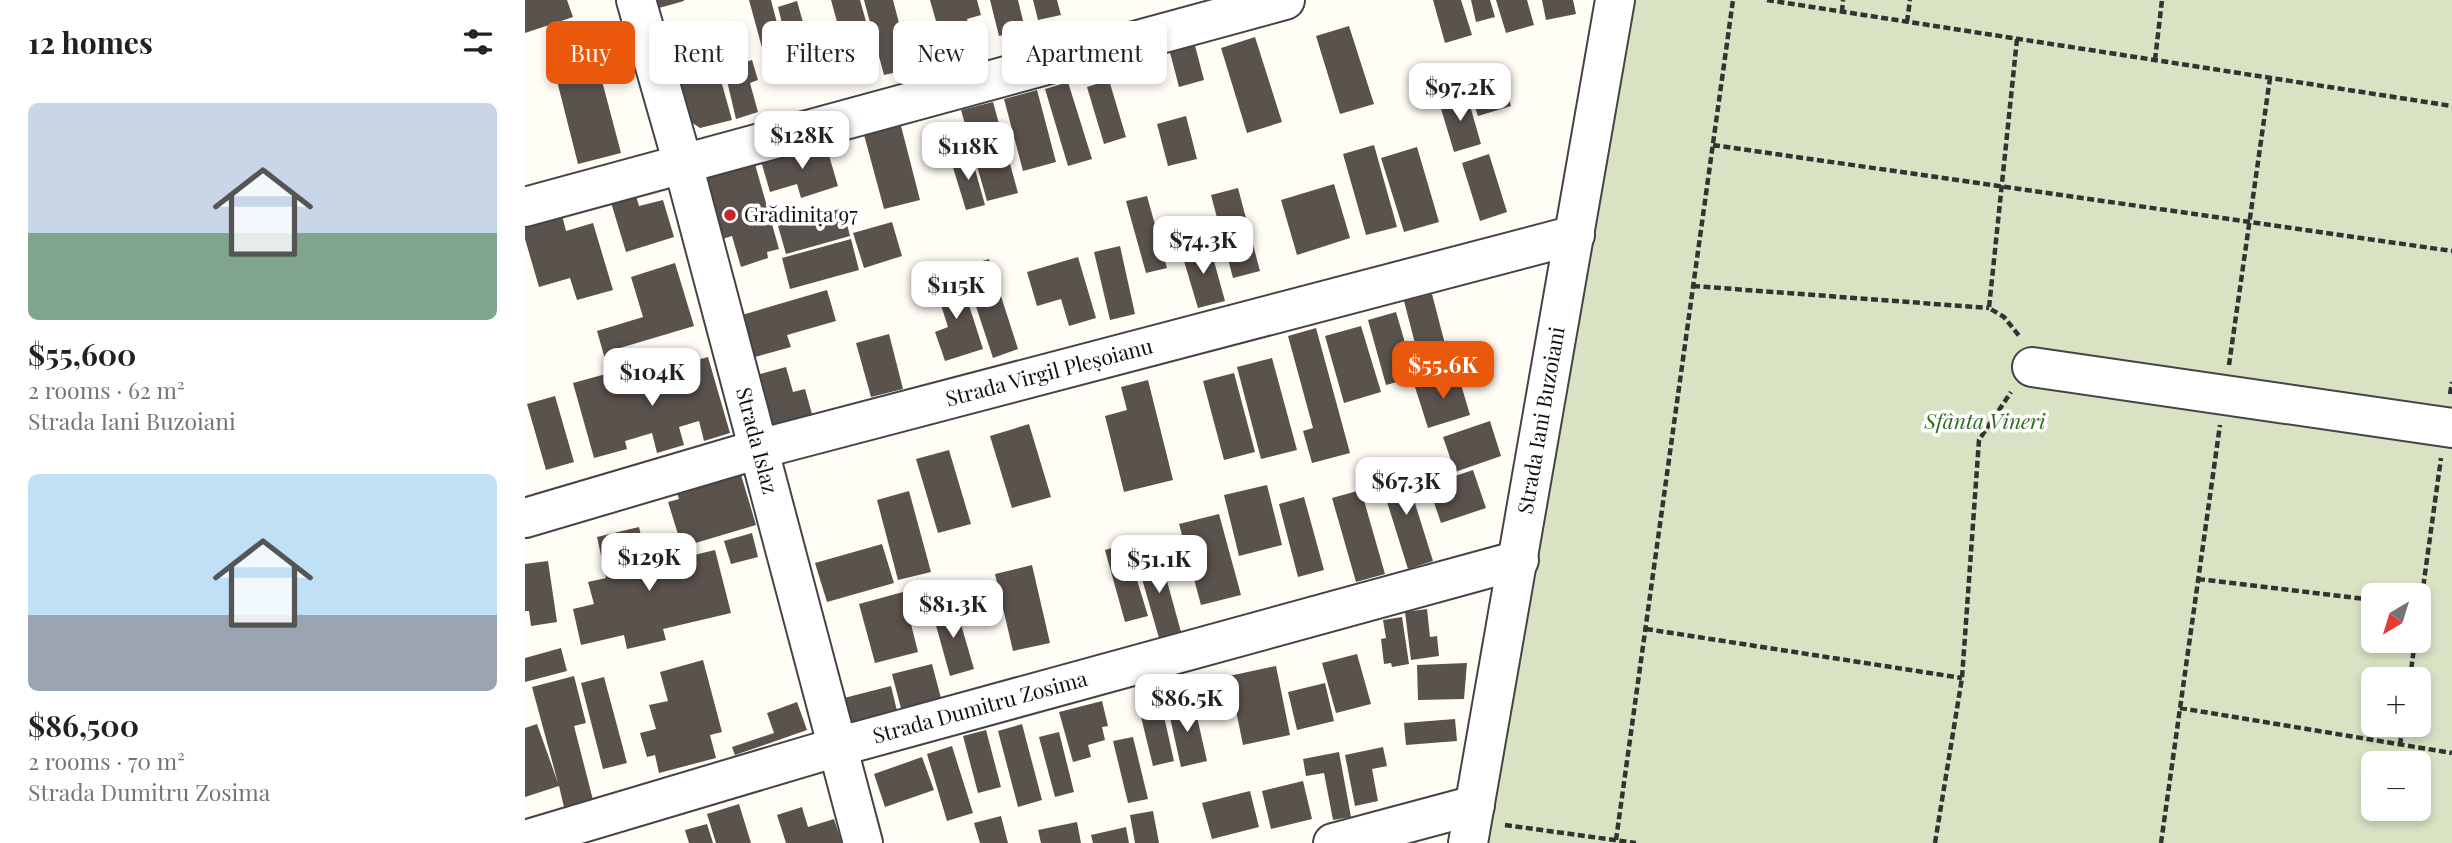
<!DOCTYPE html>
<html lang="en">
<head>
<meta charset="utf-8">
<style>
  :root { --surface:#fff; --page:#f2f2f2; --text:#202124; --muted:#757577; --accent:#ea580c }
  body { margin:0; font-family:"Playfair Display",serif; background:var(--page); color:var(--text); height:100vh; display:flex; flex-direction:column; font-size:26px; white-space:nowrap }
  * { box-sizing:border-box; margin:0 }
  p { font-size:23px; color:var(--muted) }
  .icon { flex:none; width:38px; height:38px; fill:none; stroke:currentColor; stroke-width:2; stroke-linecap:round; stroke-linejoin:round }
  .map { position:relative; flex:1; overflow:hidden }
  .sheet { display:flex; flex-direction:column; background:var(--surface); width:525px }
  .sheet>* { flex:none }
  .hud { position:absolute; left:21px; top:21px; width:665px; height:63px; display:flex; gap:14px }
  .needle { width:46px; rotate:218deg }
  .fabs { position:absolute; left:1836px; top:583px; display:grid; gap:14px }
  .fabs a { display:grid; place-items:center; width:70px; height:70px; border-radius:10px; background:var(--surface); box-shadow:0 4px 10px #0003; font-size:35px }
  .price { position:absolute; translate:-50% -60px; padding:0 16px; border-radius:14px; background:#fff; color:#222; font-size:23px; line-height:46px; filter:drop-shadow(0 2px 4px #0008) }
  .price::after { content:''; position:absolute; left:50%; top:42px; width:21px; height:16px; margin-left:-10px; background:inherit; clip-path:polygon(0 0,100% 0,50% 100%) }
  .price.current { background:var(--accent); color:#fff }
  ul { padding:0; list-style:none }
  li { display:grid; align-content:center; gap:14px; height:371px; padding:0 28px }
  li span { display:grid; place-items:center; height:217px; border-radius:10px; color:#555 }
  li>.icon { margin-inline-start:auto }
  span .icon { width:126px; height:126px; fill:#fffc; stroke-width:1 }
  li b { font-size:30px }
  h2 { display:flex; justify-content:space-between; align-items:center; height:84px; padding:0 28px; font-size:30px }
  .pill { padding:0 24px; border-radius:10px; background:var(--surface); box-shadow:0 4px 10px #0003; font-size:24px; line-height:63px }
  .pill.current { background:var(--accent); color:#fff }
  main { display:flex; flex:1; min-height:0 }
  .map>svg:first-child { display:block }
</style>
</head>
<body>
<main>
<section class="sheet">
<h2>12 homes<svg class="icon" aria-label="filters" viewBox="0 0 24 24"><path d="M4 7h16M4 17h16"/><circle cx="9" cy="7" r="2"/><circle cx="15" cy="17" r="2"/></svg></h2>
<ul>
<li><span style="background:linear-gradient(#c9d6e8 60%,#7fa58c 0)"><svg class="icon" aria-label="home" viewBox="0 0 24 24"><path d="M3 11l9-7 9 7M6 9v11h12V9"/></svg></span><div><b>$55,600</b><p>2 rooms · 62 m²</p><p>Strada Iani Buzoiani</p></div></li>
<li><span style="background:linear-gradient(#bfe0f5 65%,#9aa5b1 0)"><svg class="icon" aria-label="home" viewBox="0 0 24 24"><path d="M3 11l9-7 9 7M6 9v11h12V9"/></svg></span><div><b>$86,500</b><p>2 rooms · 70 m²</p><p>Strada Dumitru Zosima</p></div></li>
</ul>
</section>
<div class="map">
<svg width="1927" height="843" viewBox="0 0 1927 843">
  <rect width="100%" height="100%" fill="#fffdf5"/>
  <path fill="#d9e3c4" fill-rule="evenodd" d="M1104,0h823v843h-970zM1848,595h46v45h-46zM1848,679h46v45h-46zM1848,763h46v45h-46z"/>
  <path fill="#5a524d" d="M0,0h42l6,17 -48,16z
    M132,0h27v1l-25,7z
    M224,0h22l16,61 -20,5z
    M306,0h29l19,68 -27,8z
    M339,0h29l18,69 -27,6z
    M405,0h47l4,15 -14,4 7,26 -29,8z
    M465,0h28l7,29 -26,7z
    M508,0h24l4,15 -23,5z
    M908,0h28l11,35 -27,8z
    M946,0h19l5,17 -19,5z
    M971,0h31l7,25 -28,8z
    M1017,0h31l3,14 -30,6z
    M272,1l9,32 4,-1 6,23 -7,1 4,15 -18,5 -17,-69z
    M824,26l25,78 -34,10 -24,-78z
    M667,34l12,46 -25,7 -12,-46z
    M730,37l27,85 -35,11 -26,-85z
    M166,50l4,15 20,-6 17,61 -32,8 -21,-14 -15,-57z
    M227,60l6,20 -8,3 8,29 -22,7 -12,-51z
    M72,62l24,91 -43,11 -23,-91z
    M584,80l17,57 -22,7 -17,-57z
    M543,82l24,77 -24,7 -23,-77z
    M980,86l6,20 -33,10 -7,-20z
    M512,90l19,72 -33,9 -19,-72z
    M942,95l14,49 -27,8 -15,-50z
    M468,102l25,91 -31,8 -26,-91z
    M661,116l11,43 -29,7 -11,-42z
    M375,122l20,78 -36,9 -21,-78z
    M300,142l13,44 -37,12 -4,-14 -27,8 -9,-31z
    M849,145l23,82 -31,8 -23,-81z
    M892,147l22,75 -35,10 -23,-74z
    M964,154l18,58 -27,9 -18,-58z
    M446,155l14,50 -19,5 -15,-49z
    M230,164l24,85 -12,3 1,6 -27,9 -9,-31 -13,4 -18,-60z
    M809,184l16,54 -53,17 -16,-55z
    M713,188l22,83 -27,7 -22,-83z
    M109,189l5,17 24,-6 11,37 -48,15 -17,-56z
    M622,196l20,72 -21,5 -20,-72z
    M318,208l7,28 -64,18 -8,-28z
    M0,213l37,2 4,16 27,-8 20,67 -36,10 -7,-22 -31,9 -14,-48z
    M367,222l10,34 -38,12 -11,-35z
    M326,239l8,31 -69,19 -8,-31z
    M684,243l16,58 -27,7 -17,-57z
    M595,246l15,68 -25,6 -16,-68z
    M553,257l18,61 -27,8 -8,-27 -24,7 -10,-34z
    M464,259l29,90 -25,9 -30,-91z
    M150,263l19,63 -74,22 4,13 -17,5 -10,-35 46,-14 -12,-40z
    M434,274l24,75 -38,12 -10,-29 13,-5 -14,-44z
    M302,290l9,31 -49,14 4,12 -36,10 -13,-42z
    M907,294l20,77 -28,7 -20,-77z
    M871,312l19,65 -29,8 -18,-65z
    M836,326l20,66 -37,11 -19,-67z
    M791,328l34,125 -38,10 -9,-32 10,-3 -25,-92z
    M364,334l14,55 -32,8 -15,-54z
    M183,357l22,76 -26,8 -5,-20 -20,6 5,18 -27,8 -5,-20 -27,8 2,8 -33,9 -21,-75 40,-11 6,22 27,-8 -3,-11z
    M747,358l25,92 -36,9 -24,-92z
    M261,367l7,25 12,-3 9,32 -41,11 -16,-57z
    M709,373l21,79 -31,8 -21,-79z
    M933,374l12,41 -42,13 -13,-41z
    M623,380l25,100 -49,12 -19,-76 22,-6 -6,-23z
    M30,396l19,66 -28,8 -19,-66z
    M965,421l11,35 -46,16 -12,-35z
    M504,424l22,73 -39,11 -22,-72z
    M424,450l22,74 -33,9 -22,-74z
    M878,465l30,96 -25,8 -30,-96z
    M214,468l17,57 -74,22 -14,-45 11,-3 -4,-12z
    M948,470l13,38 -45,15 -13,-38z
    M742,485l15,60 -43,11 -15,-61z
    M836,490l24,84 -29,8 -24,-84z
    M384,491l22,81 -33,8 -21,-80z
    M779,497l20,73 -26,7 -19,-73z
    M694,514l22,81 -40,10 -22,-81z
    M114,527l9,39 67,-16 16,63 -68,16 3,11 -39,9 -3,-14 -43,10 -8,-36 21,-5 -6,-22 18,-4 -9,-41z
    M227,533l6,24 -27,7 -7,-23z
    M357,544l12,39 -67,19 -12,-39z
    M601,544l22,72 -23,6 -20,-72z
    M634,552l22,80 -22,6 -23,-80z
    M23,561l9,61 -26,4 -2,-15h-4v-47z
    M507,565l18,78 -37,8 -18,-77z
    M378,592l15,60 -43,11 -16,-59z
    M430,604l19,65 -24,7 -18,-65z
    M902,609l3,28 7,-1 2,20 -28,4 -6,-48z
    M877,617l7,47 -17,3 -1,-4 -7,1 -3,-25 5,-1 -3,-18z
    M36,648l6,23 -42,11v-24z
    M832,654l14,50 -35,9 -14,-50z
    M178,660l19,72 -12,3 6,23 -57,15 -4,-18 -8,2 -7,-24 16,-4 -7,-24 19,-4 -8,-29z
    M942,663l-3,36 -46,1 -1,-35z
    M407,664l10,38 -39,14 -11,-42z
    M751,666l14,69 -47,10 -14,-69z
    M49,676l12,47 -12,3 19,74 -29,7 -5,-21 -34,11v-69l12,-4 21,59 -26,-96z
    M79,677l23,86 -24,6 -22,-86z
    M800,683l9,38 -37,9 -9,-38z
    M366,686l7,29 -46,12 -8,-29z
    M662,700l4,18 6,-1 10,44 -26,6 -14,-63z
    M577,701l6,25 -6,1 3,13 -17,5 3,12 -18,5 -14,-50z
    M272,702l10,28 -72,25 -3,-8 42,-14 -7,-20z
    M638,712l11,49 -21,5 -12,-49z
    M930,719l2,22 -51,4 -2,-22z
    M497,724l20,76 -24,7 -20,-76z
    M461,730l15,57 -23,6 -15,-57z
    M534,732l15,60 -19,5 -16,-60z
    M608,737l15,62 -20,4 -15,-62z
    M427,746l21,67 -26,8 -20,-67z
    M858,747l4,19 -15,3 6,32 -23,5 -10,-51z
    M814,752l12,65 -18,3 -9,-47 -18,3 -3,-17z
    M397,757l12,33 -49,17 -11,-33z
    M778,781l9,38 -41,10 -9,-38z
    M725,791l9,36 -47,12 -10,-36z
    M214,804l12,39h-35l-9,-29z
    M277,807l6,20 26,-8 8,24h-56l-9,-28z
    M628,811l6,32h-24l-5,-28z
    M476,816l7,27h-28l-6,-20z
    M552,822l4,21h-40l-3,-13z
    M182,824l6,19h-24l-4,-13z
    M601,827l3,16h-36l-2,-8z"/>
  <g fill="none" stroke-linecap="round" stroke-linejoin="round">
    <g stroke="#444" stroke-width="42">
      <g id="minor">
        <path id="s1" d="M111,0l47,164 180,679"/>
        <path d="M0,207l760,-207"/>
        <path d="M1507,367l420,61"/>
        <path id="s2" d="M0,518l234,-69 816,-214"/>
        <path id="s3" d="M0,840l312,-93 682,-187"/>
        <path d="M808,843l142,-38"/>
        <path id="s4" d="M943,843l147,-843"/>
      </g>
    </g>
    <path stroke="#333" stroke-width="4.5" stroke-dasharray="7 3.5" stroke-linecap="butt" d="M1242,0l685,106
      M1317,12l1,-12
      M1382,22l3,-22
      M1492,39l-28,269 15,9 16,20
      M1630,60l7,-60
      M1188,145l739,106
      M1168,286l296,22
      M1704,365l41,-287
      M1925,394l2,-12
      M1673,579l175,21
      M1894,617l22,-159
      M1121,629l316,49
      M1885,679l5,-39
      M1655,708l272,45
      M1875,745l3,-21
      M980,825l131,18
      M1091,840l117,-840
      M1410,843l27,-165 17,-238 32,-48
      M1636,843l59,-418"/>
    <use href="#minor" stroke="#fff" stroke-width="38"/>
  </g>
  <circle fill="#c4262e" stroke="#fff" stroke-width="2.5" cx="205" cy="215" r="7"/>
  <g text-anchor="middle" stroke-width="7" stroke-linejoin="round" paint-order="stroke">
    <g font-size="21" fill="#111" stroke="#fff" text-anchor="start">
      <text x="219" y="222">Grădinița 97</text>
    </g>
    <g font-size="21" fill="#111" stroke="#fff">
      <text dy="7" stroke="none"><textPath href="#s2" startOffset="544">Strada Virgil Pleșoianu</textPath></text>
      <text dy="7" stroke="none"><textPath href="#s4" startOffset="429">Strada Iani Buzoiani</textPath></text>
      <text dy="7" stroke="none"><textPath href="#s1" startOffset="457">Strada Islaz</textPath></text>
      <text dy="7" stroke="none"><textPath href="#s3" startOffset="474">Strada Dumitru Zosima</textPath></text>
    </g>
    <g font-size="21" font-style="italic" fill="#2f6b1f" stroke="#fff">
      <text x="1460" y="429">Sfânta Vineri</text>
    </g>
  </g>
</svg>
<div class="fabs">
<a><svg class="needle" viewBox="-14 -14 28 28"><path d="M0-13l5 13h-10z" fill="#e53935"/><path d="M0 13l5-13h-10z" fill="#757577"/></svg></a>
<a>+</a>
<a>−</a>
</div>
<b class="price" style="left:935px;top:123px">$97.2K</b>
<b class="price" style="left:277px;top:171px">$128K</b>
<b class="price" style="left:443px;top:182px">$118K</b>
<b class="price" style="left:678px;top:276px">$74.3K</b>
<b class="price" style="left:431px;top:321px">$115K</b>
<b class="price current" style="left:918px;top:401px">$55.6K</b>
<b class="price" style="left:127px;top:408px">$104K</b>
<b class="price" style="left:881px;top:517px">$67.3K</b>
<b class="price" style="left:124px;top:593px">$129K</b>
<b class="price" style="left:634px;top:595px">$51.1K</b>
<b class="price" style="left:428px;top:640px">$81.3K</b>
<b class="price" style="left:662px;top:734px">$86.5K</b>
<div class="hud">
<a class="pill current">Buy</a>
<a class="pill">Rent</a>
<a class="pill">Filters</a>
<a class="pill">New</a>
<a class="pill">Apartment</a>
</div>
</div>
</main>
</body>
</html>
